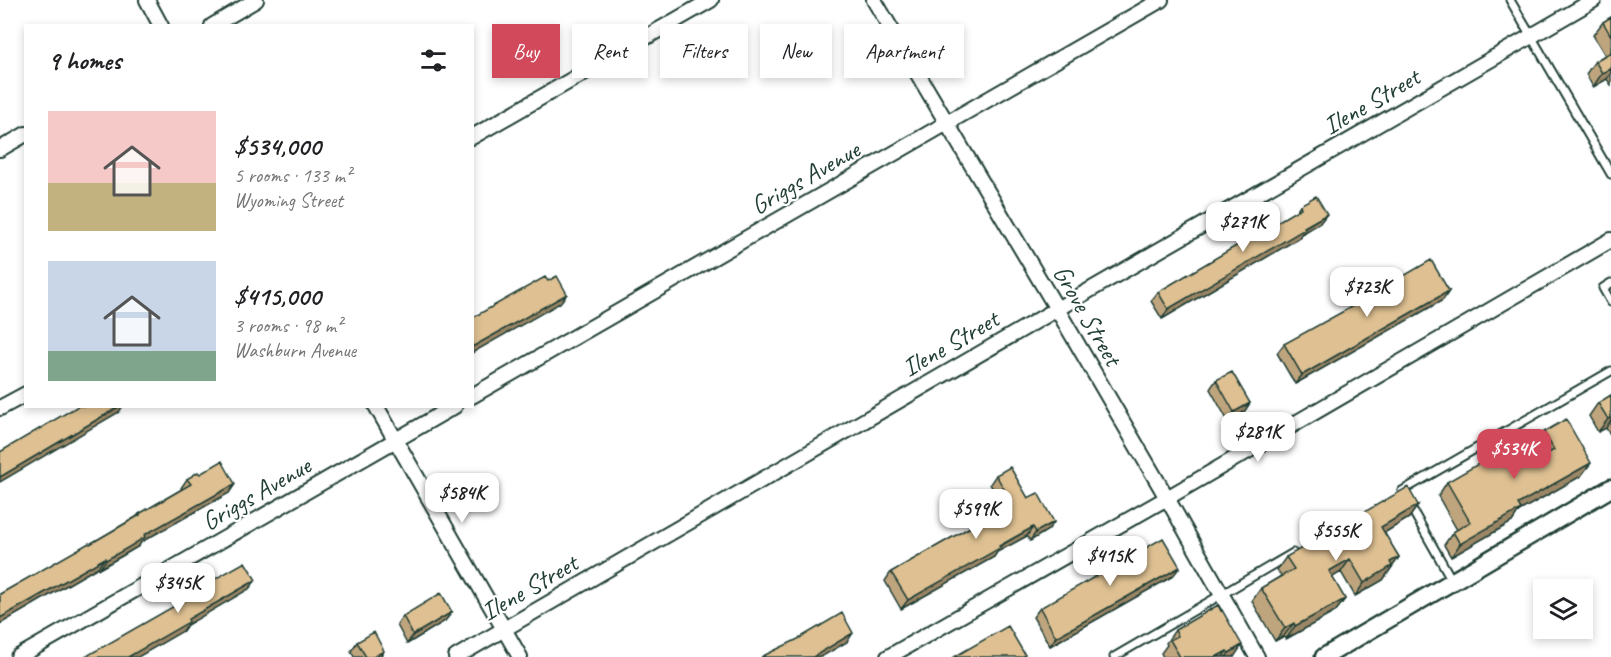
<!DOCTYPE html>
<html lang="en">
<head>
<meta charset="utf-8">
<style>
  :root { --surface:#fff; --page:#f6f6f6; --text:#202124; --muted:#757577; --accent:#d1495b }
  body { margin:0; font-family:Caveat,sans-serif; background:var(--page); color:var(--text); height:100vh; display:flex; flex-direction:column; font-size:22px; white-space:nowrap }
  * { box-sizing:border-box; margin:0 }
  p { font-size:20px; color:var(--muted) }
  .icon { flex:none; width:33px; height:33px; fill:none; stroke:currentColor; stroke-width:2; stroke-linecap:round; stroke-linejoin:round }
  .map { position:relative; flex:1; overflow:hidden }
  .details { position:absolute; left:24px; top:24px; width:450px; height:384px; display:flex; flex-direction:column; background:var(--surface); border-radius:0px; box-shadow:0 3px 9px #0003 }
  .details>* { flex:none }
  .hud { position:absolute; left:492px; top:24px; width:570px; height:54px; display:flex; gap:12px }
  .fabs { position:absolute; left:1533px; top:579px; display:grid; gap:12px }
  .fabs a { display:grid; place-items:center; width:60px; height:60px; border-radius:0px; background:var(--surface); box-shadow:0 3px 9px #0003; font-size:30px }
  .price { position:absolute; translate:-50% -51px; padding:0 14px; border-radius:12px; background:#fff; color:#222; font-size:20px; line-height:39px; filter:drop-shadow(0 2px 3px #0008) }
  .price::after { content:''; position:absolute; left:50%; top:36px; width:18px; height:14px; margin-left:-9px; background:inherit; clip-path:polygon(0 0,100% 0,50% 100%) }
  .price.active { background:var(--accent); color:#fff }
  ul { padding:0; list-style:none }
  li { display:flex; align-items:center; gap:18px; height:150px; padding:0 24px }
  li span { display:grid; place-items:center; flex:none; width:168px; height:120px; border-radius:0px; color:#555 }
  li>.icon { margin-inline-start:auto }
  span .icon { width:72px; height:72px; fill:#fffc; stroke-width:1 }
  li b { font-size:26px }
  h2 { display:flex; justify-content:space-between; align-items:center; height:72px; padding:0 24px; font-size:26px }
  .chip { padding:0 21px; border-radius:0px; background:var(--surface); box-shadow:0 3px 9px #0003; font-size:21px; line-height:54px }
  .chip.active { background:var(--accent); color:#fff }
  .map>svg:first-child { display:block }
</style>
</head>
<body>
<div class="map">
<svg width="1611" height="657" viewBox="0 0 1611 657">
  <rect width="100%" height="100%" fill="#fff"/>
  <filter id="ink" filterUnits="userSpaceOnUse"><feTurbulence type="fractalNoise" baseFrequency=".0167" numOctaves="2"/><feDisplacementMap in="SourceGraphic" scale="12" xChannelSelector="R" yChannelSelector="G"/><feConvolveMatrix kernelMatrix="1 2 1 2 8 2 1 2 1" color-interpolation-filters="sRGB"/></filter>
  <g filter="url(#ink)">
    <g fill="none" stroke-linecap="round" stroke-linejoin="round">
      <g stroke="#1f3d34" stroke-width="11">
        <path id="service" d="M1510,0l101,174
          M1611,283l-8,5 8,14
          M1402,491l209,-120
          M1410,506l43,76
          M1114,657l179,-104"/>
      </g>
      <g stroke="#1f3d34" stroke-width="18">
        <path id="minor" d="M147,0l14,26
          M874,0l183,309 110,189 90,159
          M212,26l44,-26
          M472,137l239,-137
          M0,149l26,-15
          M472,396l689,-396
          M376,406l144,251
          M0,408l26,-14
          M18,657l437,-251
          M456,657l601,-348 537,-309
          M888,657l279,-159 444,-258"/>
      </g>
      <g stroke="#1f3d34" stroke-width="21">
        <path id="tertiary" d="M1324,657l287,-169"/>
      </g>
      <use href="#service" stroke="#fff" stroke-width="7"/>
      <use href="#minor" stroke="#fff" stroke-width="14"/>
      <use href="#tertiary" stroke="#fff" stroke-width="16"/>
    </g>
    <path fill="#bfa57e" stroke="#1f3d34" stroke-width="1.5" d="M1611,17v68l-4,-6 -14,8 -7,-13 9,-13 10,-6 -12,-20 10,-13z
      M1300,205l20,18 -18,11 -3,4 -137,81 -11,-18 7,-9 138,-81z
      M1449,291l-6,9 -148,84 -18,-31 7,-9z
      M1216,380l34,23 -6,9 -16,9 -18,-32z
      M1611,395v42l-5,-9 -8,4 -9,-16 9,-13z
      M1544,432l37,44 -62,35 -7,11 -61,35 -7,-12 9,-13 4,-2 -19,-34 9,-14 84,-19 10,-6 -7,-12z
      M200,474l35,10 -6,9 -88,49 -2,4 -17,10 -23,13 -1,-2 -98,57v-30l90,-50 46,-27 3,-3 43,-25 -1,-1 6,-9z
      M996,475l32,23 26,24 -6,8 -18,11 -3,-5 -30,16 -3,5 -93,52 -16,-28 6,-9 97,-55 3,-4 12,-7 -13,-22z
      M1418,505l-9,13 -25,15 15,24 -16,23 -28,16 -14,-24 -9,5 13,22 -10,13 -49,27 -2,-3 -9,5 -23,-40 9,-13 20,-12 -4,-6 9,-13z
      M1173,576l-123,70 -17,-29 7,-9z
      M1218,605l16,52h-71l-2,-4 6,-8 -1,-2 9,-13z
      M452,612l-7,9 -38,23 -10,-19 6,-9z
      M357,642l23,15h-26l-3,-6z"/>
    <path fill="#9b8666" stroke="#1f3d34" stroke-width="1.5" d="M1611,69v4l-4,6 -14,8 9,-14z
      M1327,214l-7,9 -18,10 -3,5 -137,81 6,-10z
      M1449,291l-6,9 -148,84 7,-9z
      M567,294l-7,9 -88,50v-6z
      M1250,403l-6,9 -16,9 6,-9z
      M120,406h3l-4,6 -119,70v-5z
      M1611,417v3l-5,8 -8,4 10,-13z
      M1591,463l-10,13 -62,35 -7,11 -61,35 9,-13 58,-40z
      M235,484l-6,9 -88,49 -2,4 -40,23 7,-9 38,-25z
      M1418,505l-9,13 -37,22 9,-13z
      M1054,522l-6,8 -18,11 6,-9z
      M1033,527l-6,9 -30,16 -3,5 -93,52 7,-9z
      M1399,557l-16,23 -28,16 9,-13 26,-21z
      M105,558l-7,9 -98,57v-6z
      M1350,559l-9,13 -21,13 9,-14z
      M1180,567l-7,9 -123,70 6,-9z
      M256,580l-7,9 -62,36 -4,6 -45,26h-10l60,-38z
      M1345,599l-10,13 -49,27 9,-13z
      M452,612l-7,9 -38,23 6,-9z
      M1294,623l-10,13 -9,5 10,-13z
      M853,633l-6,9 -26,15h-9z
      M1242,645l-8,12h-8l3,-4z
      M384,651l-4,6h-7z
      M1227,651l-4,6h-7z"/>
    <path fill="#dec092" stroke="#1f3d34" stroke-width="1.5" d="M1611,17v19l-8,-14z
      M1611,52v17l-9,4 -7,-12z
      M1316,196l11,18 -23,13 1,2 -137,80 -10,-17 143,-84 -1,-3z
      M1431,260l18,31 -147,84 -18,-31 60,-33z
      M557,276l10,18 -95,53v-29l73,-41 3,4z
      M1232,372l18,31 -16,9 -18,-32z
      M1611,395v22l-3,2 -10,-16z
      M78,406h42l-120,71v-25z
      M1566,419l25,44 -73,41 3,5 -61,35 -7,-12 17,-10 -23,-40 71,-41 13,22 23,-13 -10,-18z
      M222,461l13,23 -91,51 1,2 -16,10 -23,13 -1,-2 -105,60v-24l89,-51 1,1 50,-29 -1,-1 52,-30 -4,-5 11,-7 2,2z
      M1010,467l18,31 10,-5 16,29 -18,10 -3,-5 -34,19 1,2 -92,52 -17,-28 101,-57 -1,-2 20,-12 -15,-26z
      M1408,487l10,18 -37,22 18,30 -9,5 2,4 -28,17 -14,-24 -21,12 16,28 -50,27 -1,-3 -9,5 -24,-40 33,-19 -8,-12z
      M1163,538l17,29 -124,70 -16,-29z
      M245,562l11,18 -68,39 1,3 -61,35h-43l100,-57 -2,-3z
      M441,593l11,19 -39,23 -10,-19z
      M1218,605l3,6 1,-1 20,35 -13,8 -2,-2 -11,6h-36l-10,-17 8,-4 -3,-6z
      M842,613l11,20 -40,24h-52l37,-18z
      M1008,626l17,29 -4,2h-67z
      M374,632l10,19 -11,6h-7l-9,-15z"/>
  </g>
  <g text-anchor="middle" stroke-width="4.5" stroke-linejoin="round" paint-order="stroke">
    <g font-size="26" fill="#1f3d34" stroke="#fff">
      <text transform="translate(1371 101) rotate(-30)" y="9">Ilene Street</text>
      <text transform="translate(805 177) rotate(-30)" y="9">Griggs Avenue</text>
      <text transform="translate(1088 315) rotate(60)" y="9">Grove Street</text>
      <text transform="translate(950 343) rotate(-30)" y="9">Ilene Street</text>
      <text transform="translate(256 493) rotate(-30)" y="9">Griggs Avenue</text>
      <text transform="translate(529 587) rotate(-30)" y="9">Ilene Street</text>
    </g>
  </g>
</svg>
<div class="fabs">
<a><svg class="icon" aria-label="layers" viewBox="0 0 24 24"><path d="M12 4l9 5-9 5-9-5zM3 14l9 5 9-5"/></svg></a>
</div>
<b class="price" style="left:1243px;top:253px">$271K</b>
<b class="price" style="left:1367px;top:318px">$723K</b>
<b class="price" style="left:1258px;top:463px">$281K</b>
<b class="price active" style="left:1514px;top:480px">$534K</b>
<b class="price" style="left:462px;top:524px">$584K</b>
<b class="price" style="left:976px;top:540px">$599K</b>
<b class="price" style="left:1336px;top:562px">$555K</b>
<b class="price" style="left:1110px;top:587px">$415K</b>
<b class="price" style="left:178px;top:614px">$345K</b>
<div class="hud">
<a class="chip active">Buy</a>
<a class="chip">Rent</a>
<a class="chip">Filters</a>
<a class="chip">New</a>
<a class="chip">Apartment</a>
</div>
<section class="details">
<h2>9 homes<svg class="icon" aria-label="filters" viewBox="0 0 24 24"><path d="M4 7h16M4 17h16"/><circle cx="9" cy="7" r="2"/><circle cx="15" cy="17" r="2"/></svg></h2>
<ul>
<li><span style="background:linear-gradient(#f6c9c9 60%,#c2b280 0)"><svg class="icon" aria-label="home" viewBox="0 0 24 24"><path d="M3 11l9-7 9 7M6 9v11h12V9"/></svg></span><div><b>$534,000</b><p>5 rooms · 133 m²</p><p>Wyoming Street</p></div></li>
<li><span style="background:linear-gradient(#c9d6e8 75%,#7fa58c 0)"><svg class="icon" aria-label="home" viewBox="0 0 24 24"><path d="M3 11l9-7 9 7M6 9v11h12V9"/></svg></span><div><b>$415,000</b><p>3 rooms · 98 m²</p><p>Washburn Avenue</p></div></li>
</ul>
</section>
</div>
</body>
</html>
